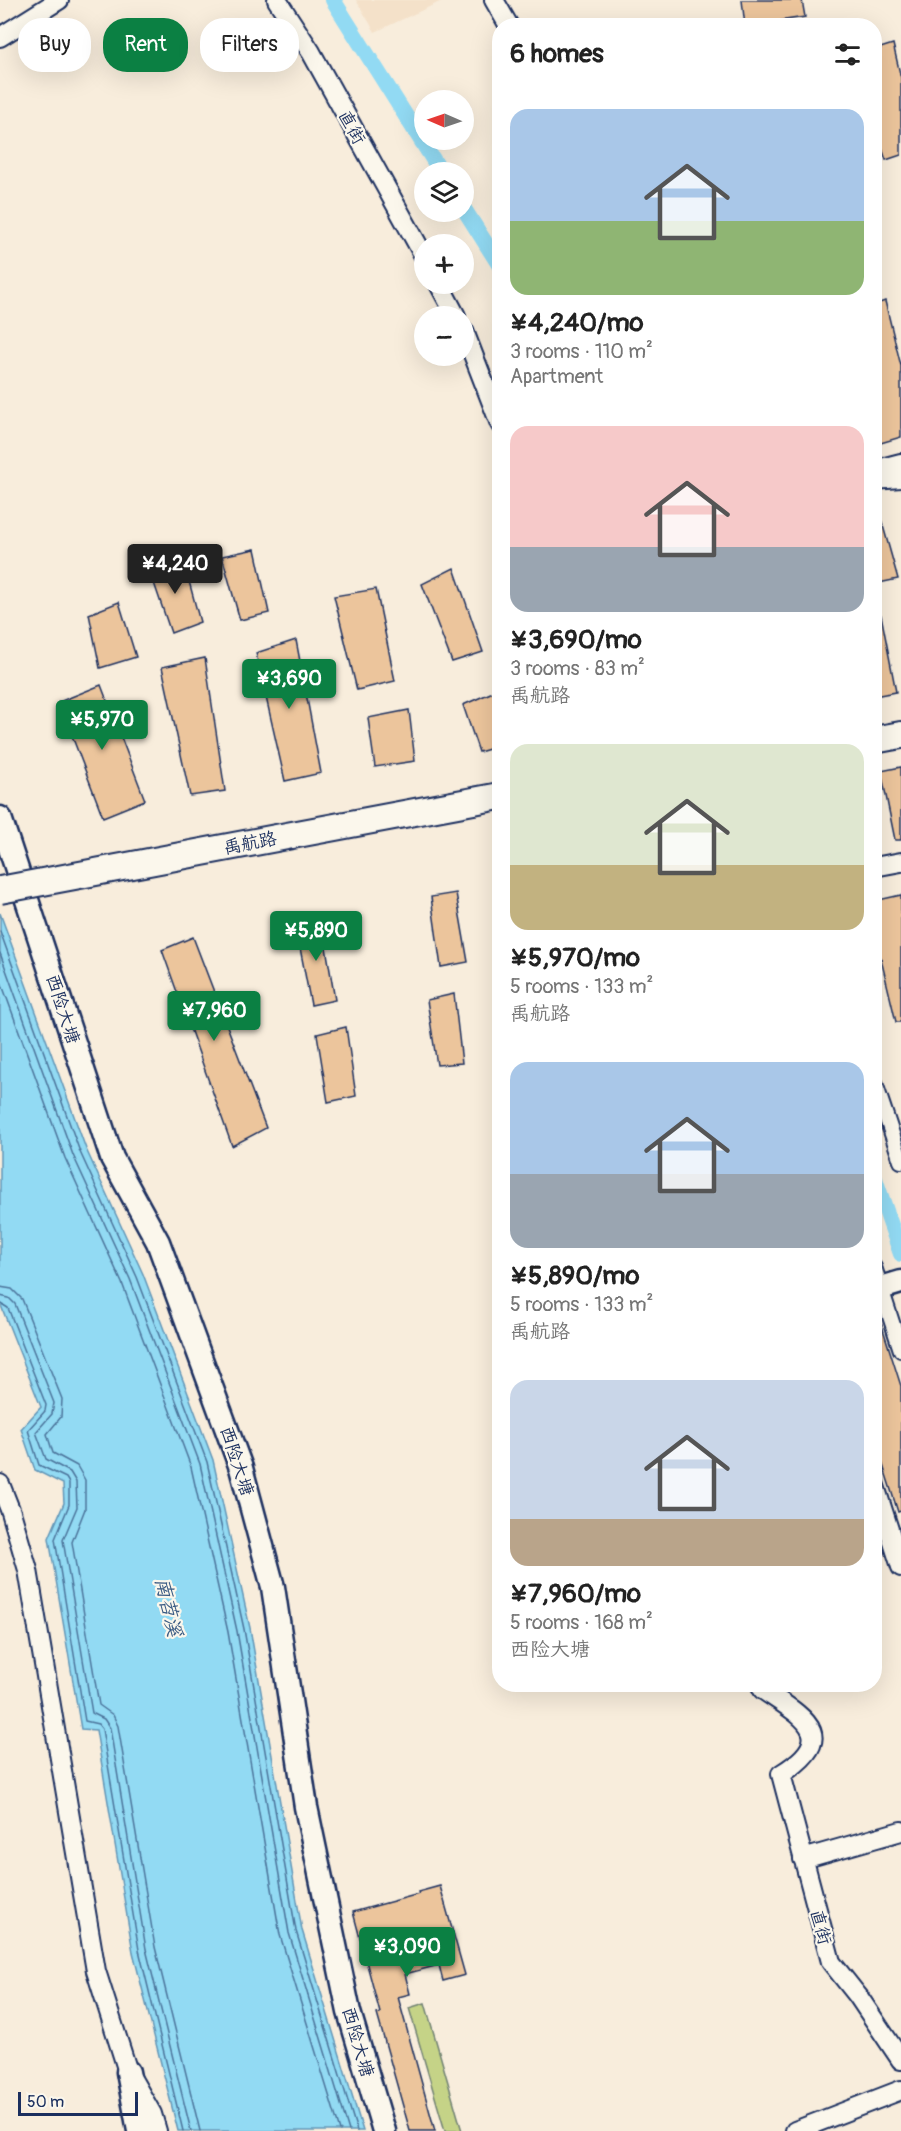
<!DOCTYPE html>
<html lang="en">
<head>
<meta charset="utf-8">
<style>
  :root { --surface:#fff; --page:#f6f6f6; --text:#222; --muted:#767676; --accent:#0b8043 }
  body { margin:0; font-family:Pangolin,"LXGW WenKai TC",sans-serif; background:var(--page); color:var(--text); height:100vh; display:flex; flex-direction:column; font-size:22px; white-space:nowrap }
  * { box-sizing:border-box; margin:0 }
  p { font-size:20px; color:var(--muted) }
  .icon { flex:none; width:33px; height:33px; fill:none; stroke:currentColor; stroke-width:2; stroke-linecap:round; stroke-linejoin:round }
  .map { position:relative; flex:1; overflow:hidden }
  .details { position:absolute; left:492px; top:18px; width:390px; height:1674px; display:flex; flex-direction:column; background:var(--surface); border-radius:24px; box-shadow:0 6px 24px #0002 }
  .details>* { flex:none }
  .guide { position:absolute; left:18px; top:18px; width:384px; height:54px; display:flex; gap:12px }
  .needle { width:39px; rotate:272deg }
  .tools { position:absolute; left:414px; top:90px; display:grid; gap:12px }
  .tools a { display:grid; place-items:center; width:60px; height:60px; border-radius:50%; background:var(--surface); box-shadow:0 6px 24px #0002; font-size:30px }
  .scale { position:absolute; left:18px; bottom:15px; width:120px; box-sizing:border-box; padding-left:6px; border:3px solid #1b2f5e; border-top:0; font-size:16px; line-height:21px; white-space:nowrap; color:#1b2f5e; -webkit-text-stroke:4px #fbf7ec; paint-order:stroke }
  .price { position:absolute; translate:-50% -51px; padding:0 14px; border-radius:6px; background:var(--accent); color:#fff; font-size:20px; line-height:39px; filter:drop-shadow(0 2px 3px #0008) }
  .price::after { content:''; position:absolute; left:50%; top:36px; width:18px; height:14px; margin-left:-9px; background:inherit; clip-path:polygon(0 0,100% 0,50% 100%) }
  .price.selected { background:#222; color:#fff }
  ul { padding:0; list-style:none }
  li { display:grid; align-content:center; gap:12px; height:318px; padding:0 18px }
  li span { display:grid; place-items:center; height:186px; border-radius:18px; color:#555 }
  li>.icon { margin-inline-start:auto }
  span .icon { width:108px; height:108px; fill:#fffc; stroke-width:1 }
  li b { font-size:26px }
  h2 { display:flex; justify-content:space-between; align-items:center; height:72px; padding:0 18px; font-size:26px }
  .pill { padding:0 21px; border-radius:24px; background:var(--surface); box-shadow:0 6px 24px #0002; font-size:21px; line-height:54px }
  .pill.selected { background:var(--accent); color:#fff }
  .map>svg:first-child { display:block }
</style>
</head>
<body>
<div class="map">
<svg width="901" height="2131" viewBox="0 0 901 2131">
  <rect width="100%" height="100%" fill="#f8eddc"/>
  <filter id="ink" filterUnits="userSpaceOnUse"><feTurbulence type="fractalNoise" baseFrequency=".0167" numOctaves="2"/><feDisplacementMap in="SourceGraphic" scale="12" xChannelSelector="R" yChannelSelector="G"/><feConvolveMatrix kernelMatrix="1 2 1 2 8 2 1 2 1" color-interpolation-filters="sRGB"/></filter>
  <g filter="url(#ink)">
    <path fill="#f4e1c9" d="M356,0h88l-69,32z"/>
    <path fill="#c5d387" stroke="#708172" stroke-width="1.5" d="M425,2003l37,128h-17l-36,-123z"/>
    <path fill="#92daf3" stroke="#6296b7" stroke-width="1.5" d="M0,913l86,236 57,125 70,186 37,168 52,302 61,201h-185l-45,-179 -37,-222 -15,-1 -32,-191 15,-35 -1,-19 -28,-14 -14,-41 20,-22 -41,-104z"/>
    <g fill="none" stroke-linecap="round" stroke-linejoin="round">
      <path stroke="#4b739a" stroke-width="1.5" d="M0,931l80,221 57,125 70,185 37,167 52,302 61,200
        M0,953l73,202 57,124 70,185 37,167 52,302 60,198
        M0,979l65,179 57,125 69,184 37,165 52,303 60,196
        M0,1287l12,2 10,10 40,100 -1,18 -14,17 6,19 24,13 8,14v29l-13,33 27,163 14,10 5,11 37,221 45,184
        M0,1296l9,2 6,6 39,99 -2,11 -16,18 10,27 24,13 6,10 1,25 -14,33 29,173 12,6 6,9 36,221 45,182
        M0,1303l8,5 38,97 -1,6 -17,19 11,35 27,13 3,5v22l-14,34 30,182 13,3 4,5 37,221 44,181"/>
      <path stroke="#92daf3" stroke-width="16" d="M333,0l108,172
        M464,209l36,57
        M874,1176l27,78"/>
    </g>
    <path fill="#ecc59c" stroke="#1b2f5e" stroke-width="1.5" d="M742,0h60l3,17 -60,9z
      M893,44l8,34v77l-15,5 -12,-35v-8l6,-1 -6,-20v-46z
      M885,301l16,65v71l-27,8v-140z
      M878,508l20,71 -24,5v-75z
      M255,549l14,64 -29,7 -18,-64z
      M183,559l17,63 -29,11 -22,-65z
      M454,568l29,84 -31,10 -30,-78z
      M376,589l19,92 -38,9 -23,-94z
      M119,602l17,55 -36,11 -11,-54z
      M881,615l15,77 -22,4v-80z
      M296,640l25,133 -36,8 -29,-128z
      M205,658l20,133 -35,5 -28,-129z
      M101,685l44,115 -42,17 -44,-115z
      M500,689v57l-21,6 -16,-47z
      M409,710l6,51 -40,6 -7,-49z
      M901,767v73h-6l-14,-69z
      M456,893l12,69 -27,5 -10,-70z
      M901,895v127h-5l-22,-92v-29z
      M321,918l14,82 -24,5 -15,-78z
      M193,937l73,191 -34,18 -70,-196z
      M454,994l8,69 -25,2 -10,-65z
      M346,1027l10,69 -28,6 -11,-68z
      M874,1301l27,85v125l-3,1 -24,-75z
      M440,1886l25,89 -22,6 -4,-16 -34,9 5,20 -12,3 37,134h-25l-33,-117 3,-1 -27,-101 66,-18 -1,-2z"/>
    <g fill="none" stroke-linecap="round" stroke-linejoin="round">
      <g stroke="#1b2f5e" stroke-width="18">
        <path id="pedestrian" d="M874,1080l27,81
          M874,1267l27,83"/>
      </g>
      <g stroke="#1b2f5e" stroke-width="22">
        <path id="minor" d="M277,0l34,52 113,204
          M494,0l15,26
          M0,37l59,-37
          M439,284l17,32
          M464,331l36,93
          M874,470l27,-7
          M874,480l27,-2
          M874,867l27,-5
          M874,1483l27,84
          M0,1484l11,28 17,58 68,401 32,101 24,42 5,17
          M760,1684l3,6c40,27 79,46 18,84l50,188 27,34 43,64
          M803,1859l98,-28
          M795,2131l106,-41"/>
      </g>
      <g stroke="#1b2f5e" stroke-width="27">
        <path id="tertiary" d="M0,818l112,340 46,84 83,226 32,119 33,220 43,205 35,119
          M881,1288l20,-6
          M128,2072l11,59"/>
      </g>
      <g stroke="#1b2f5e" stroke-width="30">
        <path id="secondary" d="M874,740l27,-5"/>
      </g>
      <use href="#pedestrian" stroke="#fbf7ec" stroke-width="14"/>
      <use href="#minor" stroke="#fbf7ec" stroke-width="18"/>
      <use href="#tertiary" stroke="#fbf7ec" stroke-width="22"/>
      <use href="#secondary" stroke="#fbf7ec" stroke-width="26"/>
      <g stroke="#1b2f5e" stroke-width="30" stroke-linecap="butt">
        <path id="secondary-bridge" d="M0,890l500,-94"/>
      </g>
      <use href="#secondary-bridge" stroke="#fbf7ec" stroke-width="26"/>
    </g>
  </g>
  <g text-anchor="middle" stroke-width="4.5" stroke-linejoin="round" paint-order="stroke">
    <g font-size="18" fill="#1b2f5e" stroke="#fbf7ec">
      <text transform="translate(352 127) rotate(61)" y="6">直街</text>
      <text transform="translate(250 843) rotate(-11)" y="6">禹航路</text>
      <text transform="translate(63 1009) rotate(72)" y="6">西险大塘</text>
      <text transform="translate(237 1461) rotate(72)" y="6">西险大塘</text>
      <text transform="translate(821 1927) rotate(75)" y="6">直街</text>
      <text transform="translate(358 2042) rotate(74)" y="6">西险大塘</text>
    </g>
    <g font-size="20" font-style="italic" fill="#395a83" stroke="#fbf7ec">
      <text transform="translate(169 1607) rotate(77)" y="7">南苕溪</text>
    </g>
  </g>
</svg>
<div class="tools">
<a><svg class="needle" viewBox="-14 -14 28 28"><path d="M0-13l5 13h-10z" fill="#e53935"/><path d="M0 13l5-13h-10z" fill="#767676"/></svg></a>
<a><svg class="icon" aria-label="layers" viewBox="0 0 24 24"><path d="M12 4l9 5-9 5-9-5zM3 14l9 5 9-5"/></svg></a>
<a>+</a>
<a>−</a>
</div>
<div class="scale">50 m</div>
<b class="price selected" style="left:175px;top:595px">¥4,240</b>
<b class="price" style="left:289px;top:710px">¥3,690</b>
<b class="price" style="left:102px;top:751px">¥5,970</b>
<b class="price" style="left:316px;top:962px">¥5,890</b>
<b class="price" style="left:214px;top:1042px">¥7,960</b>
<b class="price" style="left:407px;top:1978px">¥3,090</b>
<div class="guide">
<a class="pill">Buy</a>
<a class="pill selected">Rent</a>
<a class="pill">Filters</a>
</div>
<section class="details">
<h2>6 homes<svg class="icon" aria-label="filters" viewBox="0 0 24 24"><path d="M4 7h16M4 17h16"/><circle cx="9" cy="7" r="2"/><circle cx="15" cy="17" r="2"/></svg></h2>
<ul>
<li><span style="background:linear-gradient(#a9c7e8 60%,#8fb573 0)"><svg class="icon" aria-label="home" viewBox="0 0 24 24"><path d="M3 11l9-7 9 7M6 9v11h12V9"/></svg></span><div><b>¥4,240/mo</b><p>3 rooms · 110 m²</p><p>Apartment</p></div></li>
<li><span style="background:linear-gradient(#f6c9c9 65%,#9aa5b1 0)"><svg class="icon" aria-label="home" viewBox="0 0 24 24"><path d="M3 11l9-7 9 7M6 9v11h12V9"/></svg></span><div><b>¥3,690/mo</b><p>3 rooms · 83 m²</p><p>禹航路</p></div></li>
<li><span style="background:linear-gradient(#dfe7d0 65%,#c2b280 0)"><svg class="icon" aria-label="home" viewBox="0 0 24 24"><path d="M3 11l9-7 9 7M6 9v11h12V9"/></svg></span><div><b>¥5,970/mo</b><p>5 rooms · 133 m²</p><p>禹航路</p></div></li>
<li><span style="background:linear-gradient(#a9c7e8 60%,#9aa5b1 0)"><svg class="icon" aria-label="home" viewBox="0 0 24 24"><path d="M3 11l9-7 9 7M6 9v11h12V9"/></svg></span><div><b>¥5,890/mo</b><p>5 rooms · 133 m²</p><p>禹航路</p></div></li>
<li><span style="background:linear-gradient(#c9d6e8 75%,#b9a48a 0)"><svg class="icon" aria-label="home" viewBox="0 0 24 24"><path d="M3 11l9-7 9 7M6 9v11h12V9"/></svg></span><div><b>¥7,960/mo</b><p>5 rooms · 168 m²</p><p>西险大塘</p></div></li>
</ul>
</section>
</div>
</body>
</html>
